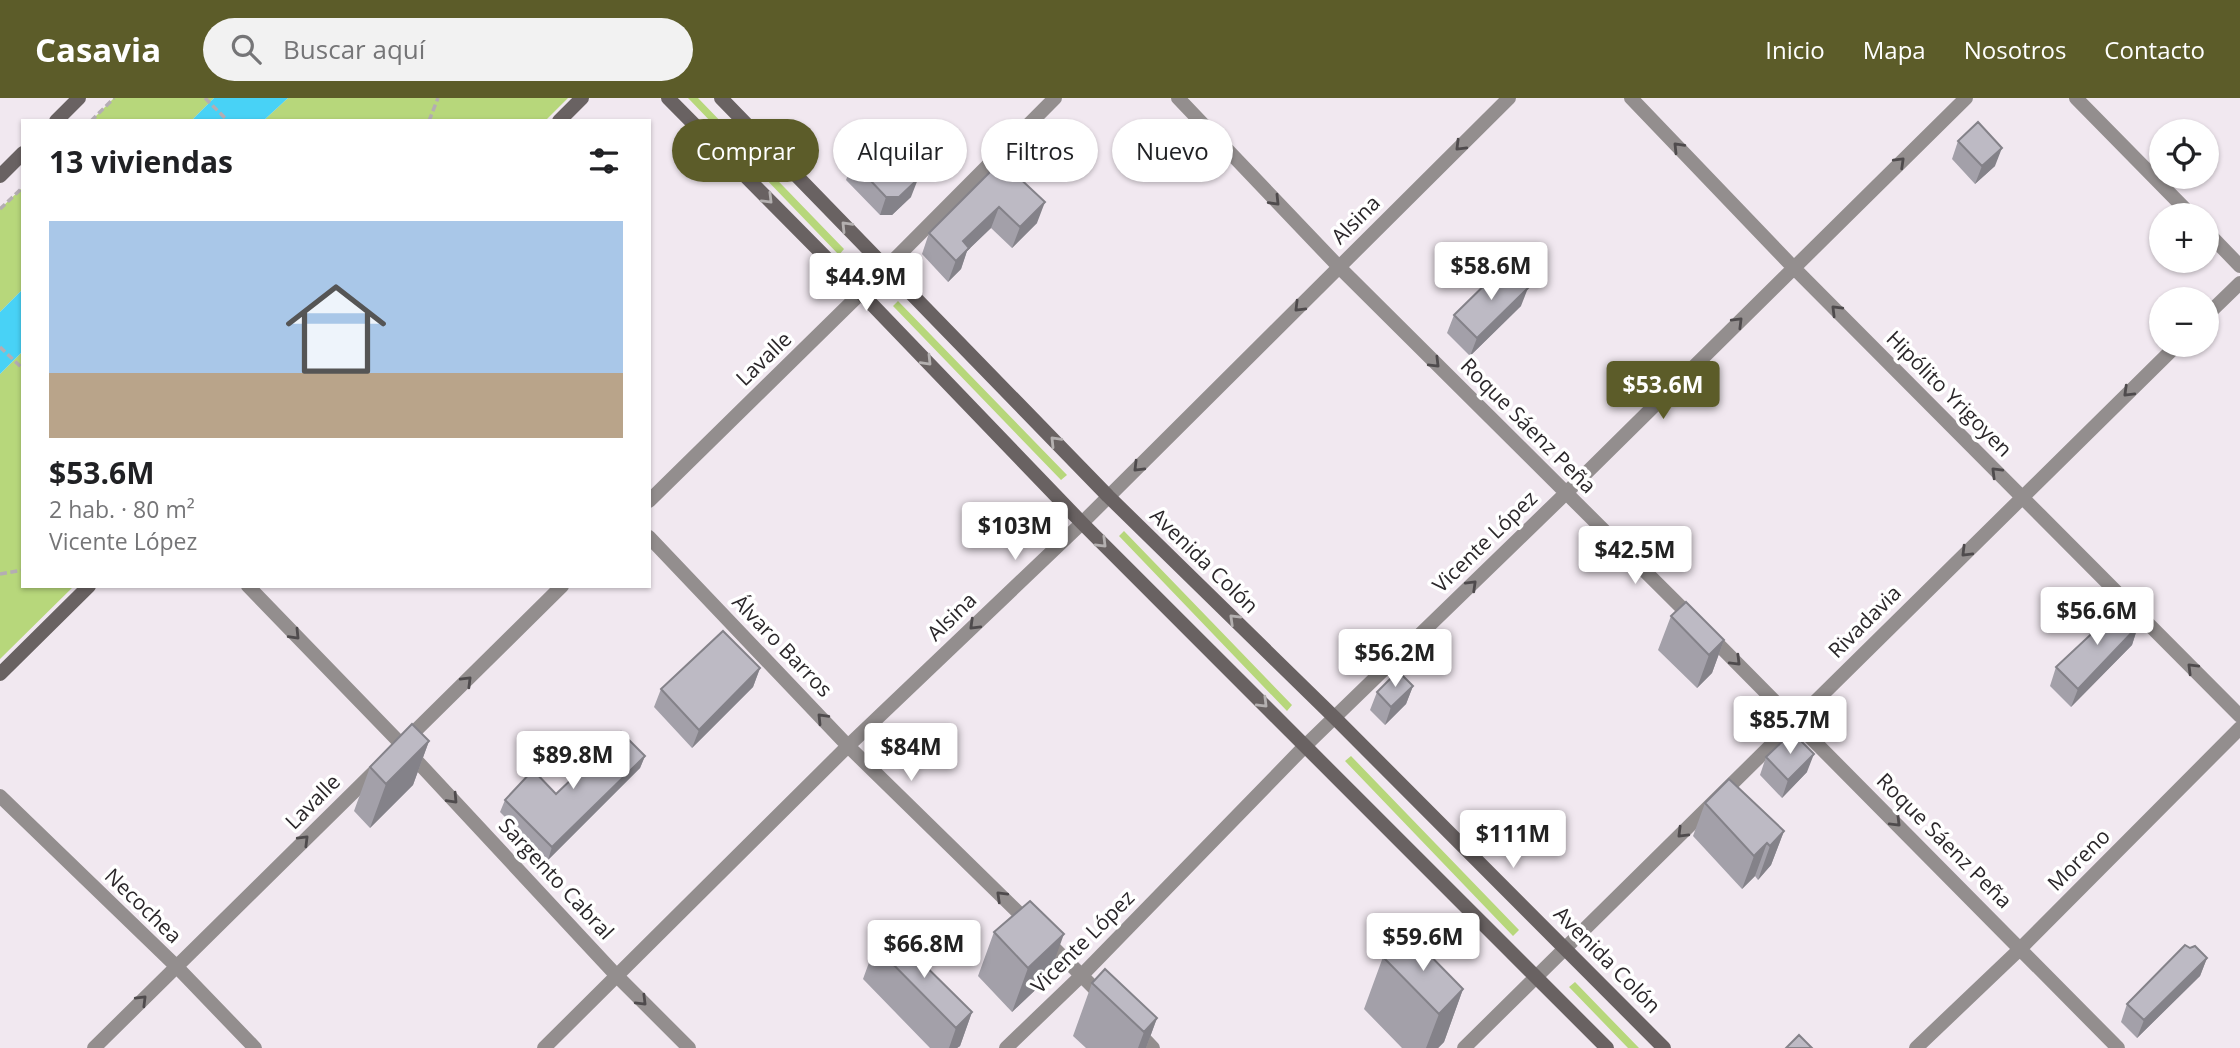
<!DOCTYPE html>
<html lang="es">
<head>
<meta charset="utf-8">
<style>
  :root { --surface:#fff; --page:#f2f2f2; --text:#202124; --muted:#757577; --line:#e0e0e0; --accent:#5c5c29 }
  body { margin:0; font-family:"Open Sans",sans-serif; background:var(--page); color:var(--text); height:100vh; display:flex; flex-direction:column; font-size:26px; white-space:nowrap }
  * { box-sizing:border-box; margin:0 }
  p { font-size:23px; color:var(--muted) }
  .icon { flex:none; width:38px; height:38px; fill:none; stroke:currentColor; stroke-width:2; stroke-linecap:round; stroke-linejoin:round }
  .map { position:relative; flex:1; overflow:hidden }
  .details { position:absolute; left:21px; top:21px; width:630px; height:469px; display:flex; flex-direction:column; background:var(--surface); border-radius:0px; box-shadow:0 2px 5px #0004 }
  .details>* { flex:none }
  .top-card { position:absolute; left:672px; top:21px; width:665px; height:63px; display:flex; gap:14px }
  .buttons { position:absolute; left:2149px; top:21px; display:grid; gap:14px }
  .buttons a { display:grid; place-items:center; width:70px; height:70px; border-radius:50%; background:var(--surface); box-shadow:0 2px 5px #0004; font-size:35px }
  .price { position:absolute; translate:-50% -60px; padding:0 16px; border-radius:7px; background:#fff; color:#222; font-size:23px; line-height:46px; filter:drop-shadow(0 2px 4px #0008) }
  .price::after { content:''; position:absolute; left:50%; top:42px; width:21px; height:16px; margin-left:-10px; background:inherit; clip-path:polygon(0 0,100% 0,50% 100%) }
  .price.on { background:var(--accent); color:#fff }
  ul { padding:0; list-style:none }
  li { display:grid; align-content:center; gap:14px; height:371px; padding:0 28px }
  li+li { border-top:2px solid var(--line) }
  li span { display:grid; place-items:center; height:217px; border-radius:0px; color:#555 }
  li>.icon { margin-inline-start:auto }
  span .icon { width:126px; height:126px; fill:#fffc; stroke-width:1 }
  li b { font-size:30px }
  h2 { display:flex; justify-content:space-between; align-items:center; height:84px; padding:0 28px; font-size:30px }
  .tag { padding:0 24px; border-radius:32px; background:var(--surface); box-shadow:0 2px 5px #0004; font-size:24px; line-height:63px }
  .tag.on { background:var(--accent); color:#fff }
  header { display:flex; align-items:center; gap:42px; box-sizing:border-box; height:98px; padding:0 35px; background:var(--accent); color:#fff }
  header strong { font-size:33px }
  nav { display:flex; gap:38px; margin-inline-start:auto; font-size:24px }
  .search { width:490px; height:63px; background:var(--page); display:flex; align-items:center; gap:18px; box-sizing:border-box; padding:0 24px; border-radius:38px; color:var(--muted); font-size:26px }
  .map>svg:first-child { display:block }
</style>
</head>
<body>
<header>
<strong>Casavia</strong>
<div class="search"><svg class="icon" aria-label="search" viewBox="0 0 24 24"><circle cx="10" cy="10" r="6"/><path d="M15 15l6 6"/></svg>Buscar aquí</div>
<nav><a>Inicio</a><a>Mapa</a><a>Nosotros</a><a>Contacto</a></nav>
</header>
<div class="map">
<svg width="2240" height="950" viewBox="0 0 2240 950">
  <rect width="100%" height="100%" fill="#f1e8f0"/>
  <path fill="#b7d77b" d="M114,0h100l-23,23h-100z
    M288,0h280l-23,23h-282z
    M688,0h10l146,151 -5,6z
    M23,89v102l-23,23v-103z
    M898,203l169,174 -6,5 -168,-174z
    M23,253v235h51l-74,73v-285z
    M1124,433l168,174 -5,6 -168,-175z
    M1351,658l168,174 -6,6 -168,-175z
    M1575,884l64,66h-11l-59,-61z"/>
  <path fill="#48d2f6" d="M214,0h74l-25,23h-72z
    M23,191v62l-23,23v-62z"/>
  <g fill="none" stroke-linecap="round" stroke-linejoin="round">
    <path stroke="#b4adb3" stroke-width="3.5" stroke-dasharray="7 3.5" stroke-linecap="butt" d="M205,0l23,23
      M91,23l23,-23
      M429,23l9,-23
      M0,111l23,-22
      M0,249l23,22
      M0,476l23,-4"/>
    <path stroke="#938e8e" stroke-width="14" d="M1178,0l161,169 355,353
      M1631,0l162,169 447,449
      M2076,0l115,117
      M2207,134l33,34
      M2207,217l33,-32
      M649,403l212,-208 194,-195
      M649,439l199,209 183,179
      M248,488l154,159 214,230 73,73
      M1708,536l410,414
      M404,644l158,-156
      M0,698l176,170 79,82
      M1046,842l57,57
      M1135,931l18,19
      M94,950l283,-279
      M544,950l304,-302 234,-223 427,-425
      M1006,950l76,-73 224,-230 260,-252 400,-395
      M1464,950l713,-703
      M1916,950l105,-100 219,-220"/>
    <path stroke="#696262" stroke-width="14" d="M668,0l193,195 221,230 525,525
      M721,0l387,398 227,222 329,330
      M56,23l23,-23
      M559,23l23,-23
      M0,78l23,-23
      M0,576l89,-88"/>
  </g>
  <path fill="#a3a0a9" d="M1958,43l37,25 -20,18 -23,-25z
    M1001,63l36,62 -25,25 -21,-20 -24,23 -6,18 -13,13 -26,-28 7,-21z
    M853,64l58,35 -19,18h-12l-34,-35z
    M1521,208l-51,50 -23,-23 7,-18z
    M2118,512l20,16 -6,19 -61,62 -21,-21 6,-19 39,-36 3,-10z
    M1671,518l53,24 -12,33 -15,15 -39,-38z
    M760,570l-7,19 -61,61 -38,-41 7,-18z
    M1413,588l-7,18 -21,21 -15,-15 7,-18z
    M429,643l-16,44 -43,43 -16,-17 16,-44z
    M645,658l-5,12 -92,92 -48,-48 5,-12 51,-6z
    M1766,659l41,15 -25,26 -22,-23z
    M1705,705l79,28 -13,34 -13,15 -3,-4 -13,13 -49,-53z
    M994,834l54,46 -36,34 -34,-36z
    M875,848l97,66 -12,34 -3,2h-27l-67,-69z
    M2190,850l17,10 -7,18 -63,62 -16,-16 6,-18z
    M1383,859l80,32 -19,53 -6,6h-36l-38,-39z
    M1092,885l65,35 -11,30h-60l-13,-12z"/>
  <path fill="#848289" d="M2002,50l-7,18 -20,18 7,-18z
    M918,81l-7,18 -19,18h-12l6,-18z
    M1045,104l-8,21 -25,25 8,-21z
    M999,109l-8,21 -24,23 -6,18 -13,13 15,-41z
    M1528,190l-7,18 -51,50 7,-18z
    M2138,528l-6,19 -61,62 7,-18z
    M1724,542l-12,33 -15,15 12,-33z
    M760,570l-7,19 -61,61 7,-18z
    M1413,588l-7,18 -21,21 6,-18z
    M429,643l-16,44 -43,43 16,-44z
    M1814,656l-7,18 -25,26 6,-18z
    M645,658l-5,12 -92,92 4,-13z
    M1784,733l-13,34 -13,15 12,-34z
    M1767,745l-12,33 -13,13 12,-33z
    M1064,836l-16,44 -36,34 16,-44z
    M2207,860l-7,18 -63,62 7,-18z
    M1463,891l-19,53 -6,6h-12l13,-34z
    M972,914l-12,34 -3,2h-8l7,-20z
    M1157,920l-11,30h-8l6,-16z"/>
  <path fill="#bdbac4" stroke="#848289" stroke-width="2" d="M1978,24l24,26 -20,18 -24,-25z
    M875,43l22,21 3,-2 18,19 -19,18h-13l-33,-35z
    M1001,63l44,41 -25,25 -21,-20 -36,34 6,7 -13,13 -27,-28z
    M1504,168l24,22 -51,50 -23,-23z
    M1686,504l38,38 -15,15 -38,-39z
    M2114,508l4,4 2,-2 18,18 -60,63 -22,-22 45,-42 -3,-4z
    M723,533l37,37 -61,62 -38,-41z
    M1398,573l15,15 -22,21 -14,-15z
    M412,626l17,17 -43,43 -16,-17z
    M621,634l24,24 -93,91 -47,-47 28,-30 23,24z
    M1789,637l5,5 3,-3 17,17 -26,26 -22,-23z
    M1729,681l55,52 -14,15 -3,-3 -13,13 -49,-53z
    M1030,803l34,33 -36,34 -34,-36z
    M891,834l81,80 -16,16 -81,-82z
    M1407,834l56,57 -24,25 -56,-57z
    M2185,847l5,3 5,-2 12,12 -63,62 -17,-16z
    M1105,871l52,49 -13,14 -52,-49z
    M1799,937l13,13h-26z"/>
  <defs><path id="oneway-chevron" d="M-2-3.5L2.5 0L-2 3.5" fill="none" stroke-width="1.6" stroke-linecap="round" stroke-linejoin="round" transform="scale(1.75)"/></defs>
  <g stroke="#4f4b4d">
    <use href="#oneway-chevron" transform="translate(1460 48) rotate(135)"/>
    <use href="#oneway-chevron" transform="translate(1678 49) rotate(-134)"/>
    <use href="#oneway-chevron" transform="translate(1900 64) rotate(-44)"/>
    <use href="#oneway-chevron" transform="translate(1275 103) rotate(46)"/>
    <use href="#oneway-chevron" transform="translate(1299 209) rotate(135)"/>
    <use href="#oneway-chevron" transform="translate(1836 212) rotate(-135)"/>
    <use href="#oneway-chevron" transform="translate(1738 224) rotate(-45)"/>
    <use href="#oneway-chevron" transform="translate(1435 265) rotate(45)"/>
    <use href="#oneway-chevron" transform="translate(2128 294) rotate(136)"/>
    <use href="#oneway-chevron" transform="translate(1138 369) rotate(135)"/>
    <use href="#oneway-chevron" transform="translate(1996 374) rotate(-135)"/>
    <use href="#oneway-chevron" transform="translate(1966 454) rotate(135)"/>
    <use href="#oneway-chevron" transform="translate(1472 487) rotate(-44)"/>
    <use href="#oneway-chevron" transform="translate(974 527) rotate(136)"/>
    <use href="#oneway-chevron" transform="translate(295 537) rotate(46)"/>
    <use href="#oneway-chevron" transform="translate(1736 563) rotate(45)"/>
    <use href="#oneway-chevron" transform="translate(2192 570) rotate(-135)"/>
    <use href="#oneway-chevron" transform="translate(467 583) rotate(-45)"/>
    <use href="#oneway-chevron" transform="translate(822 620) rotate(-134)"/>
    <use href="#oneway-chevron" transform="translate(453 701) rotate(47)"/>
    <use href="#oneway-chevron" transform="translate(1896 724) rotate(45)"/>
    <use href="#oneway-chevron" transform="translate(1682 735) rotate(135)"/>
    <use href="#oneway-chevron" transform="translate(304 742) rotate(-45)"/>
    <use href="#oneway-chevron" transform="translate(1001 798) rotate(-136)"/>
    <use href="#oneway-chevron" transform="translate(142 902) rotate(-45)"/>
    <use href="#oneway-chevron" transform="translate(642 903) rotate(45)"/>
  </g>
  <g stroke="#b4b0b0">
    <use href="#oneway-chevron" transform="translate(768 101) rotate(45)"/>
    <use href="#oneway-chevron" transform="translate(846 128) rotate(-134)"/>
    <use href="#oneway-chevron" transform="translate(927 263) rotate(46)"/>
    <use href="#oneway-chevron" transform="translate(1055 343) rotate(-134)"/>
    <use href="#oneway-chevron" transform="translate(1102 445) rotate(45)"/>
    <use href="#oneway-chevron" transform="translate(1234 521) rotate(-136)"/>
    <use href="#oneway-chevron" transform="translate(1263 605) rotate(45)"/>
  </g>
  <g text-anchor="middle" stroke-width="7" stroke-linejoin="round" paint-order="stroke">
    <g font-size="21" fill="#2b272a" stroke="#fff">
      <text transform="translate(1356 122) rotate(-45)" y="7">Alsina</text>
      <text transform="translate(764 261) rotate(-44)" y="7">Lavalle</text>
      <text transform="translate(1949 296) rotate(45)" y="7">Hipólito Yrigoyen</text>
      <text transform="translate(1528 328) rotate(45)" y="7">Roque Sáenz Peña</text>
      <text transform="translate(1485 444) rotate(-44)" y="7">Vicente López</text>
      <text transform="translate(1204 463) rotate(44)" y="7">Avenida Colón</text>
      <text transform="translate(952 519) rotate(-44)" y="7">Alsina</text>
      <text transform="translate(1865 524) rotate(-45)" y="7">Rivadavia</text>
      <text transform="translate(782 548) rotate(46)" y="7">Álvaro Barros</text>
      <text transform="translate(313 704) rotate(-45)" y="7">Lavalle</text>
      <text transform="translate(1944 743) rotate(45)" y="7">Roque Sáenz Peña</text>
      <text transform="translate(2079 762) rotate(-45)" y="7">Moreno</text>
      <text transform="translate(556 781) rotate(47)" y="7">Sargento Cabral</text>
      <text transform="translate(143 808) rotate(44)" y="7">Necochea</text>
      <text transform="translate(1083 844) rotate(-45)" y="7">Vicente López</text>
      <text transform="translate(1607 862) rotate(45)" y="7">Avenida Colón</text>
    </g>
  </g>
</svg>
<div class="buttons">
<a><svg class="icon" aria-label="locate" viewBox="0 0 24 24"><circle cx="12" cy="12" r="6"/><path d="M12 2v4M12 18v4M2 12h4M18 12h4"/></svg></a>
<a>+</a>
<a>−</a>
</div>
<b class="price" style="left:1491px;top:204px">$58.6M</b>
<b class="price" style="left:866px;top:215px">$44.9M</b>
<b class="price on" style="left:1663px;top:323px">$53.6M</b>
<b class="price" style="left:1015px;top:464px">$103M</b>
<b class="price" style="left:1635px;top:488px">$42.5M</b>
<b class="price" style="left:2097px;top:549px">$56.6M</b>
<b class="price" style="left:1395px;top:591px">$56.2M</b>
<b class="price" style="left:1790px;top:658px">$85.7M</b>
<b class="price" style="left:911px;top:685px">$84M</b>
<b class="price" style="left:573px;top:693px">$89.8M</b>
<b class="price" style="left:1513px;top:772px">$111M</b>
<b class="price" style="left:1423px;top:875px">$59.6M</b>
<b class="price" style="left:924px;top:882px">$66.8M</b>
<div class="top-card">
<a class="tag on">Comprar</a>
<a class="tag">Alquilar</a>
<a class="tag">Filtros</a>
<a class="tag">Nuevo</a>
</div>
<section class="details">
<h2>13 viviendas<svg class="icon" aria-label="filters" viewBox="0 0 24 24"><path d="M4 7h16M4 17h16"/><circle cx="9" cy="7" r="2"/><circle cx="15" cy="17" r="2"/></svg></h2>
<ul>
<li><span style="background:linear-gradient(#a9c7e8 70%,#b9a48a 0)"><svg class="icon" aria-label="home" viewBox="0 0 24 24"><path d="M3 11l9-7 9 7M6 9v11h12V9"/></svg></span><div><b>$53.6M</b><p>2 hab. · 80 m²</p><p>Vicente López</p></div></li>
</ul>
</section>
</div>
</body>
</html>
